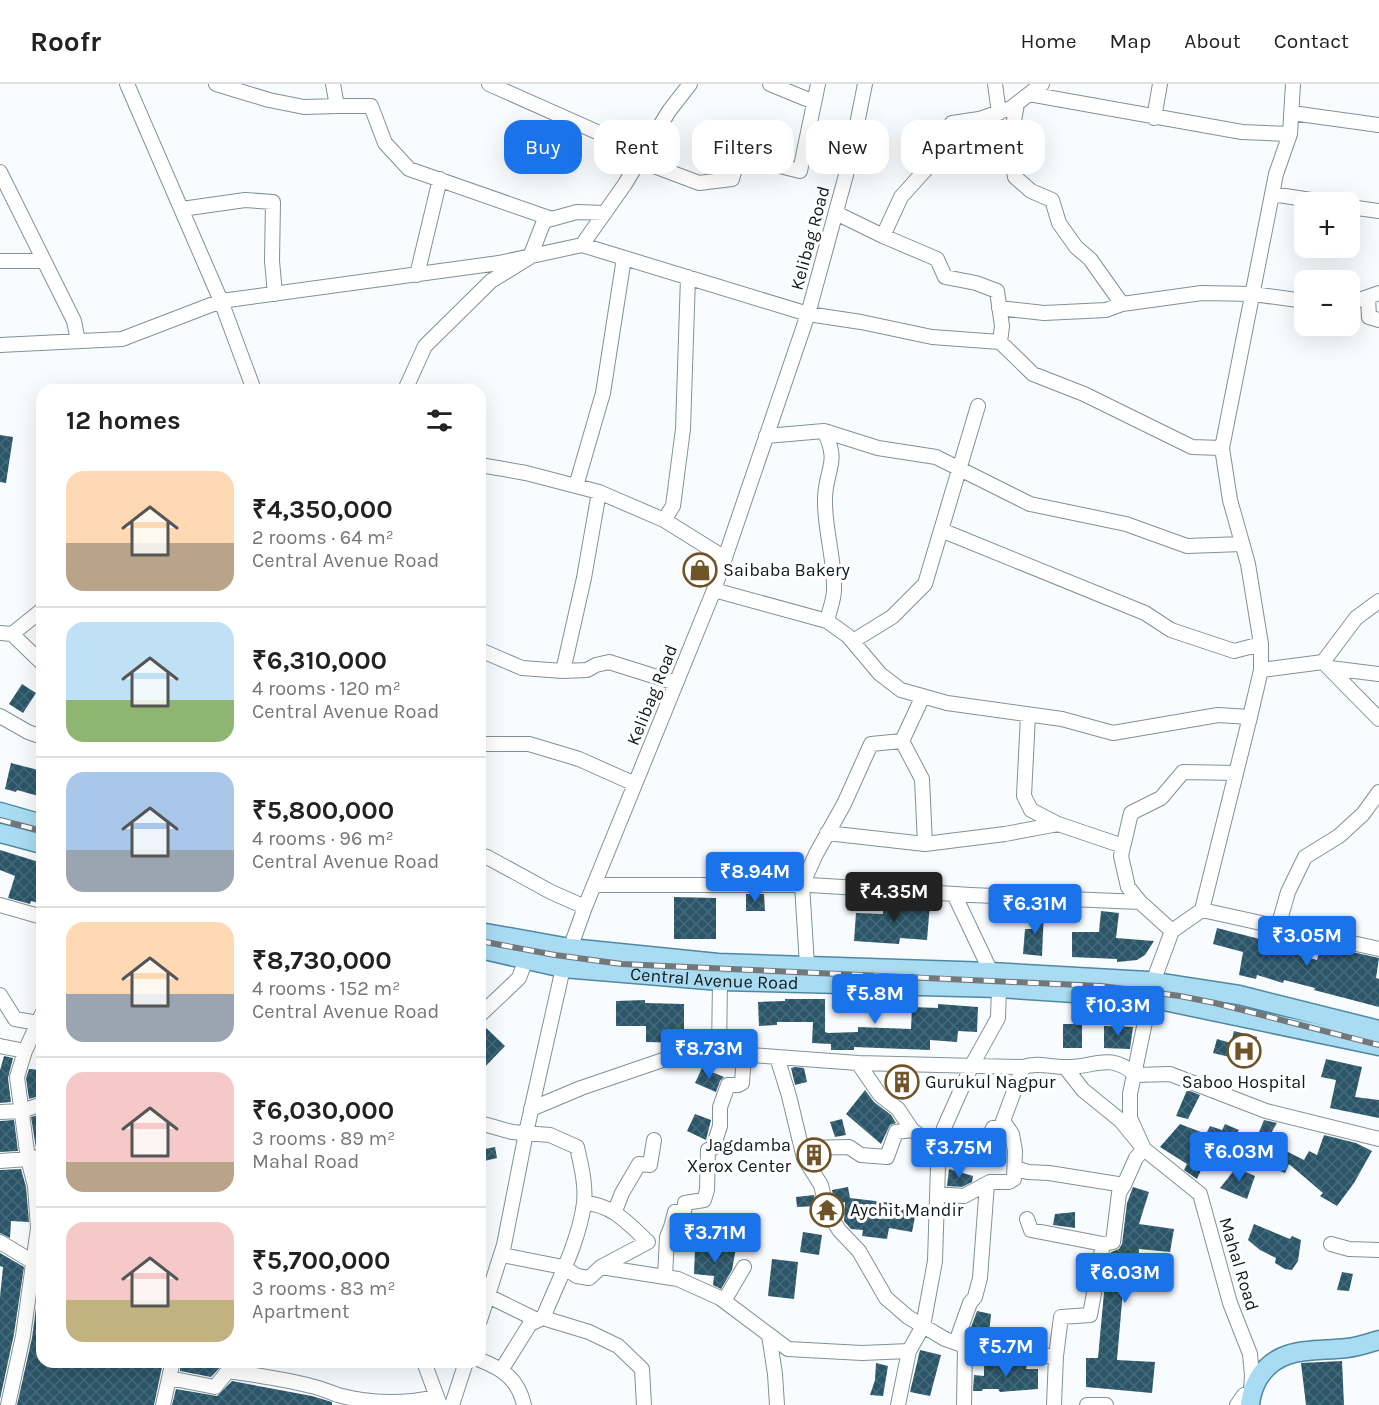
<!DOCTYPE html>
<html lang="en">
<head>
<meta charset="utf-8">
<style>
  :root { --surface:#fff; --page:#f2f2f2; --text:#222; --muted:#767676; --line:#e0e0e0; --accent:#1a73e8 }
  body { margin:0; font-family:Karla,sans-serif; background:var(--page); color:var(--text); height:100vh; display:flex; flex-direction:column; font-size:22px; white-space:nowrap }
  * { box-sizing:border-box; margin:0 }
  p { font-size:20px; color:var(--muted) }
  .icon { flex:none; width:33px; height:33px; fill:none; stroke:currentColor; stroke-width:2; stroke-linecap:round; stroke-linejoin:round }
  .map { position:relative; flex:1; overflow:hidden }
  .sheet { position:absolute; left:36px; top:300px; width:450px; height:984px; display:flex; flex-direction:column; background:var(--surface); border-radius:18px; box-shadow:0 6px 24px #0002 }
  .sheet>* { flex:none }
  .banner { position:absolute; left:504px; top:36px; width:570px; height:54px; display:flex; gap:12px }
  .tools { position:absolute; left:1294px; top:108px; display:grid; gap:12px }
  .tools a { display:grid; place-items:center; width:66px; height:66px; border-radius:12px; background:var(--surface); box-shadow:0 6px 24px #0002; font-size:30px }
  .price { position:absolute; translate:-50% -51px; padding:0 14px; border-radius:6px; background:var(--accent); color:#fff; font-size:20px; line-height:39px; filter:drop-shadow(0 2px 3px #0008) }
  .price::after { content:''; position:absolute; left:50%; top:36px; width:18px; height:14px; margin-left:-9px; background:inherit; clip-path:polygon(0 0,100% 0,50% 100%) }
  .price.selected { background:#222; color:#fff }
  ul { padding:0; list-style:none }
  li { display:flex; align-items:center; gap:18px; height:150px; padding:0 30px }
  li+li { border-top:2px solid var(--line) }
  li span { display:grid; place-items:center; flex:none; width:168px; height:120px; border-radius:18px; color:#555 }
  li>.icon { margin-inline-start:auto }
  span .icon { width:72px; height:72px; fill:#fffc; stroke-width:1 }
  li b { font-size:26px }
  h2 { display:flex; justify-content:space-between; align-items:center; height:72px; padding:0 30px; font-size:26px }
  .chip { padding:0 21px; border-radius:18px; background:var(--surface); box-shadow:0 6px 24px #0002; font-size:21px; line-height:54px }
  .chip.selected { background:var(--accent); color:#fff }
  header { display:flex; align-items:center; gap:36px; box-sizing:border-box; height:84px; padding:0 30px; background:var(--surface); border-bottom:2px solid var(--line) }
  header strong { font-size:28px }
  nav { display:flex; gap:33px; margin-inline-start:auto; font-size:21px }
  .map>svg:first-child { display:block }
</style>
</head>
<body>
<header>
<strong>Roofr</strong>
<nav><a>Home</a><a>Map</a><a>About</a><a>Contact</a></nav>
</header>
<div class="map">
<svg width="1379" height="1321" viewBox="0 0 1379 1321">
  <defs>
    <pattern id="building-cross-hatch" width="8" height="8" patternUnits="userSpaceOnUse" patternTransform="scale(1.5)"><rect width="8" height="8" fill="#2b5669"/><path d="M0 0l8 8M0 8l8-8" fill="none" stroke="#476a79"/></pattern>
  </defs>
  <rect width="100%" height="100%" fill="#f9fcfe"/>
  <path fill="url(#building-cross-hatch)" d="M0,351l13,2 -7,46 -6,-1z
    M22,600l14,9 -13,20 -14,-9z
    M11,679l31,8v26l-25,-7 -1,2 -11,-3z
    M0,766l42,13v41l-11,-3 -1,3 -22,-6 7,-22 -15,-6z
    M746,810h18l1,17h-19z
    M674,813l42,1v41h-42z
    M884,815l46,5 -3,36 -27,-2 -1,6 -45,-3 2,-28 27,1z
    M1032,825h12l-2,47 -19,-2 2,-25h7z
    M1101,827l18,2 -3,25 38,3 -9,14 -8,5 -20,2v-3l-45,-2v-25h27z
    M1217,844l54,14 1,-3 21,5 -2,9 26,7 4,-15 58,13 -3,20 3,1v28l-65,-17 1,-2 -31,-8 -1,3 -26,-8 -1,4 -17,-4 4,-23 -30,-8z
    M785,915h40v33l3,1 30,-1v-5l53,2 1,-22 26,1v-4l40,3 -1,25 -19,-1 -1,11 -27,-2v10l-76,-3v3h-23v-6l-19,-1 1,-21h-36v3l-18,1 -1,-24 27,-1z
    M645,916v3l39,1v39l-38,-1v-16h-30v-25z
    M480,940h2l23,22 -25,26z
    M1063,940h19v24h-19z
    M1104,942l29,1 -3,22 -26,-1z
    M1234,947l23,6 -7,25 -37,-9 4,-14 14,4z
    M4,972l9,2 -5,20 3,24 -11,1v-33z
    M1326,975l36,8 -7,30 24,3v18l-49,-10 6,-28 -15,-3z
    M795,983l9,1 3,14 -12,3 -4,-17z
    M702,984l22,9 -4,4 -4,11 -21,-9z
    M29,985l13,1v25l-13,4 -3,-21z
    M865,1006l9,12 17,13 5,8 -6,2 -9,19 -35,-30z
    M1187,1006l13,5 -12,24 -12,-3z
    M42,1030v33l-6,1 -5,-31z
    M695,1030l16,6 -5,20 -19,-9z
    M842,1035l4,16 -11,2 -5,-15z
    M14,1036l4,31 -18,1v-31z
    M1264,1036l13,3 -11,19 -9,-5z
    M1180,1040l26,10 4,-8 12,4 3,-6 14,6 -21,35 -13,-4 -8,18 -13,-9 3,-6 -27,-17z
    M1324,1051l32,8 16,8 -18,32 -17,23 -17,-10 3,-3 -34,-29 -4,9 -24,-10 9,-20 34,17 5,-9 8,4z
    M495,1063l2,11 -17,4v-12z
    M1236,1084l19,8 -8,23 -27,-11z
    M21,1085l5,18 3,35 -18,-1 -1,17 -10,-5v-63z
    M949,1085l24,7 -1,6 -10,5 -15,-1z
    M848,1103l2,11 42,5 -1,4 25,5 -4,20 -23,-4 -2,11 -25,-3 1,-6 -12,-1 -7,-8 1,-19 -10,3 -3,-15z
    M1133,1103l16,5 -10,32 35,5 -4,23 -31,-3 -1,19 -13,-1 -8,93 38,2 -3,31 -66,-6v-29h12l7,-76 6,-30 8,-3 3,-5 5,-41z
    M814,1111l3,11 -20,1 -1,-10z
    M1075,1128v16l-22,-3 2,-11z
    M1254,1140l36,15 2,-3 9,4 -3,21 -6,9 -7,-1 -10,-6 1,-5 -16,-8 -12,-10z
    M803,1148l19,3 -3,20 -19,-3z
    M722,1164h14l-4,22 -11,19 -8,-4 1,-9 -20,-2 1,-24 26,1z
    M0,1169l24,14 -10,67 -14,65v-102l3,-30 -3,-1z
    M772,1175l26,3 -4,37 -26,-3z
    M41,1187l1,91h104l16,5 -8,38h-137l15,-67z
    M1342,1188l11,2 -4,17 -12,-1z
    M977,1227l14,3 -2,20 -19,-4z
    M920,1266l21,5 -11,41 -20,-4z
    M984,1277l43,3 -1,5h12v20l-38,3 -2,-3h-15l-1,2h-9l1,-16 10,1z
    M1342,1277l2,44h-38l-5,-42z
    M180,1278h90l-1,6 -44,-6 -14,15 -31,-6z
    M876,1279l12,3 -5,30 -13,-1 5,-15z
    M232,1297l80,15 20,6v3h-160l4,-16 41,7z"/>
  <g fill="none" stroke-linecap="round" stroke-linejoin="round">
    <g stroke="#809198" stroke-width="16">
      <path id="minor" d="M127,0l94,217 33,89
        M216,0l53,16 35,7 33,-1
        M333,0l4,22h34l14,37 24,26 143,50
        M489,0l153,68
        M770,0l44,18
        M995,0l4,29
        M1293,0l-3,50 -14,40 -54,274 8,52 18,64 13,80v26l62,-8 33,-44 23,-17
        M1029,10l213,38 48,2
        M1017,20l-7,39 5,34 16,14 21,9 7,23 17,24 14,12 32,45
        M1292,29l87,12
        M1154,34l6,-34
        M638,76l61,23 33,-4 7,-23 61,15 18,-87
        M0,88l74,149 4,20
        M1272,110l52,8
        M1350,123l29,4
        M182,125l63,-9 28,2 -1,59 3,33
        M837,126l3,5 43,21 18,-39 26,-29 25,-45 27,-4 32,-11 31,-24
        M883,152l54,23 8,18 31,6 21,8 5,35 -2,16
        M582,161l43,-61 44,-73 21,-27
        M0,177h44
        M417,191l23,-96
        M1368,213l1,20 10,3
        M1350,219l29,-10
        M999,224l45,5 62,-3 16,-6 80,-11 51,1 52,7
        M0,261l122,-6 99,-38 278,-38 83,-18 226,69 53,8 71,15 68,5 33,32 51,20 108,53 30,1
        M405,306l20,-44 66,-65 39,-24 14,-36 33,-9 28,1
        M824,347l54,17 58,9 94,47 96,20 61,22 55,-2
        M766,352l58,-5c16,32 2,37 1,67 -1,31 10,61 9,92 0,10 -5,21 -7,31l21,15 32,38 21,16 46,13 115,16 51,14 105,-18 32,2 11,-47
        M480,381l46,8 73,19 65,28 61,38
        M576,402l27,-93 21,-135
        M664,436l9,-14 10,-77 5,-152
        M941,446l204,83 26,17 63,21 27,-7
        M714,506l113,31
        M0,549l12,1 30,-24
        M12,550l30,29
        M853,557l39,-24 33,-33 53,-178
        M480,566l42,18 41,3 21,-93 15,-86
        M1323,578l56,57
        M1330,584l49,6
        M563,587l24,-1 9,-5 13,-3 67,21
        M1028,631l-4,81 7,14 27,14
        M0,632l28,16 14,5
        M1250,633l-48,193 177,39
        M902,657l20,38 3,65
        M480,660h49l50,15 56,25
        M827,749l98,11 80,-10 53,-10 65,22
        M480,771l7,2 64,35 34,15
        M594,801h216l161,10 169,7
        M954,810l37,78
        M0,821l42,12
        M1278,843l10,-35 17,-35 34,-21 24,-22 16,-22
        M1172,847l-32,-29 -12,-15 -7,-31 10,-43 30,-15 22,-26 53,1
        M807,881l-5,-80 14,-31 28,-50 27,-60 31,-3 21,-45
        M1153,898l19,-51 30,-21
        M0,911l15,24 23,4
        M1150,914l-20,96v24l14,31 56,45 30,109 20,51 2,21 -1,17 -7,3 -7,10
        M42,930l-17,37 -8,26 11,82 14,-3
        M480,931l39,-37 7,-19
        M0,962l25,5
        M719,968l1,-71
        M777,973l81,6 165,4c14,-5 27,0 42,0 30,1 43,-16 71,8l34,-1 96,37 113,28
        M858,979l22,32 18,14 14,21 29,20
        M531,1025l50,-21 111,-38 85,7 12,39 15,62 17,27 6,25 12,20 20,21 27,47 22,19 15,9 22,13 20,7 -1,59
        M0,1028l22,-1 20,-7
        M480,1039l32,9 38,3 27,12c4,18 9,37 7,56 -5,39 -26,78 -41,115l-13,6 -28,45
        M944,1044l5,8 33,8 7,-7 4,-9 14,-1
        M802,1064l47,-1 12,8 26,2 9,-25 16,-2
        M0,1077l28,-2 7,27 3,42 -15,108 -15,69
        M1015,1084l13,4 21,1 75,12 12,-27 8,-9 -24,-29 -37,-30 -18,-23
        M937,1110l27,2 26,-14h19l5,-3 1,-28 -3,-17 -9,-13 20,-54
        M584,1119c28,1 45,21 64,39l-47,25
        M615,1127l7,-18 17,-29 11,1 4,-25
        M1027,1135l4,11 72,14 -13,71 -29,2 -5,39 -2,49
        M0,1158l33,20
        M1103,1160l10,-2 6,-49 5,-8
        M1331,1160l18,5 30,1
        M502,1171l61,12 14,9 12,2 12,-11 77,12 42,19 68,51 74,4 47,-2 14,-25 12,-65 3,-95 6,-38 28,-63 26,-47 1,-30
        M665,1193l2,-40 4,-10 4,-15h9l1,-9 19,-3 3,-10 1,-40 5,-2 7,-22v-19l8,-22h10l4,-2 2,-29
        M488,1212l49,24
        M724,1217l20,-34
        M543,1234l46,14 29,14 24,23 2,36
        M480,1236l24,-75 22,-112 37,-165 22,-61 129,-317 94,-276 41,-150 16,-80
        M769,1251l6,39 2,31
        M956,1258l14,-39 5,-6 5,-19 7,-94
        M965,1262l70,10h21
        M480,1276c23,9 38,19 44,45
        M424,1278l16,43
        M169,1294l46,9 13,-16c28,4 56,8 83,15 10,2 18,6 27,9 32,9 65,9 98,2
        M163,1321l9,-40
        M452,1321l14,-43
        M898,1321l11,-54
        M1087,1321h19"/>
    </g>
    <g stroke="#4f89a1" stroke-width="21">
      <g id="major">
        <path d="M0,728l42,12"/>
        <path d="M0,749l42,11"/>
        <path d="M480,848l90,16 148,15 273,9 157,9 91,14 140,35"/>
        <path id="s1" d="M480,865l83,19 157,13 279,7 151,10 229,48"/>
        <path d="M1250,1321c1,-11 3,-17 8,-26 20,-34 56,-27 89,-31 11,-1 22,-5 32,-8"/>
      </g>
    </g>
    <use href="#minor" stroke="#fff" stroke-width="14"/>
    <use href="#major" stroke="#a9dcf2" stroke-width="18"/>
    <g stroke="#72777a" stroke-width="6">
      <path id="rail" d="M0,736l42,11
        M480,857l75,14 67,9 479,22 79,10 35,7 164,42"/>
    </g>
    <use href="#rail" stroke="#fff" stroke-width="4" stroke-dasharray="11" stroke-linecap="butt"/>
  </g>
  <defs>
    <g id="shop-ring" transform="scale(1.725)"><circle r="9.5" fill="#fff" stroke="#705427" stroke-width="1.5"/><path d="M-5-2.5h2.3a2.7 3.5 0 0 1 5.4 0H5L5.5 6h-11ZM-1.5-2.5h3a1.5 2.3 0 0 0-3 0Z" fill="#705427"/></g>
    <g id="hospital-ring" transform="scale(1.725)"><circle r="9.5" fill="#fff" stroke="#705427" stroke-width="1.5"/><path d="M-5-5h3v3.5h4V-5h3V5h-3V1.5h-4V5h-3Z" fill="#705427"/></g>
    <g id="building-ring" transform="scale(1.725)"><circle r="9.5" fill="#fff" stroke="#705427" stroke-width="1.5"/><path d="M-4-6H4V6H1V3H-1V6H-4ZM-2.5-4.3h1.7v1.8h-1.7ZM.8-4.3h1.7v1.8H.8ZM-2.5-1h1.7V.8h-1.7ZM.8-1h1.7V.8H.8Z" fill="#705427"/></g>
    <g id="temple-ring" transform="scale(1.725)"><circle r="9.5" fill="#fff" stroke="#705427" stroke-width="1.5"/><path d="M0-6L5-2H3V0L6.5 2.5H4V6H1.5V3h-3V6H-4V2.5H-6.5L-3 0V-2H-5Z" fill="#705427"/></g>
  </defs>
  <g fill-rule="evenodd">
    <use href="#shop-ring" x="700" y="486"/>
    <use href="#hospital-ring" x="1244" y="967"/>
    <use href="#building-ring" x="902" y="998"/>
    <use href="#building-ring" x="814" y="1071"/>
    <use href="#temple-ring" x="827" y="1126"/>
  </g>
  <g text-anchor="middle" stroke-width="6" stroke-linejoin="round" paint-order="stroke">
    <g font-size="18" fill="#12191c" stroke="#fff">
      <text transform="translate(810 154) rotate(-75)" y="6">Kelibag Road</text>
      <text transform="translate(652 611) rotate(-68)" y="6">Kelibag Road</text>
      <text dy="6" stroke="none"><textPath href="#s1" startOffset="237">Central Avenue Road</textPath></text>
      <text transform="translate(1239 1180) rotate(73)" y="6">Mahal Road</text>
    </g>
    <g font-size="18" fill="#12191c" stroke="#fff" text-anchor="start">
      <text x="723" y="492">Saibaba Bakery</text>
      <text x="925" y="1004">Gurukul Nagpur</text>
      <text x="1244" y="1004" text-anchor="middle">Saboo Hospital</text>
      <text x="791" y="1067" text-anchor="end">Jagdamba<tspan x="791" dy="21">Xerox Center</tspan></text>
      <text x="850" y="1132">Aychit Mandir</text>
    </g>
  </g>
</svg>
<div class="tools">
<a>+</a>
<a>−</a>
</div>
<b class="price" style="left:755px;top:819px">₹8.94M</b>
<b class="price selected" style="left:894px;top:839px">₹4.35M</b>
<b class="price" style="left:1035px;top:851px">₹6.31M</b>
<b class="price" style="left:1307px;top:883px">₹3.05M</b>
<b class="price" style="left:875px;top:941px">₹5.8M</b>
<b class="price" style="left:1118px;top:953px">₹10.3M</b>
<b class="price" style="left:709px;top:996px">₹8.73M</b>
<b class="price" style="left:959px;top:1095px">₹3.75M</b>
<b class="price" style="left:1239px;top:1099px">₹6.03M</b>
<b class="price" style="left:715px;top:1180px">₹3.71M</b>
<b class="price" style="left:1125px;top:1220px">₹6.03M</b>
<b class="price" style="left:1006px;top:1294px">₹5.7M</b>
<div class="banner">
<a class="chip selected">Buy</a>
<a class="chip">Rent</a>
<a class="chip">Filters</a>
<a class="chip">New</a>
<a class="chip">Apartment</a>
</div>
<section class="sheet">
<h2>12 homes<svg class="icon" aria-label="filters" viewBox="0 0 24 24"><path d="M4 7h16M4 17h16"/><circle cx="9" cy="7" r="2"/><circle cx="15" cy="17" r="2"/></svg></h2>
<ul>
<li><span style="background:linear-gradient(#ffd9b3 60%,#b9a48a 0)"><svg class="icon" aria-label="home" viewBox="0 0 24 24"><path d="M3 11l9-7 9 7M6 9v11h12V9"/></svg></span><div><b>₹4,350,000</b><p>2 rooms · 64 m²</p><p>Central Avenue Road</p></div></li>
<li><span style="background:linear-gradient(#bfe0f5 65%,#8fb573 0)"><svg class="icon" aria-label="home" viewBox="0 0 24 24"><path d="M3 11l9-7 9 7M6 9v11h12V9"/></svg></span><div><b>₹6,310,000</b><p>4 rooms · 120 m²</p><p>Central Avenue Road</p></div></li>
<li><span style="background:linear-gradient(#a9c7e8 65%,#9aa5b1 0)"><svg class="icon" aria-label="home" viewBox="0 0 24 24"><path d="M3 11l9-7 9 7M6 9v11h12V9"/></svg></span><div><b>₹5,800,000</b><p>4 rooms · 96 m²</p><p>Central Avenue Road</p></div></li>
<li><span style="background:linear-gradient(#ffd9b3 60%,#9aa5b1 0)"><svg class="icon" aria-label="home" viewBox="0 0 24 24"><path d="M3 11l9-7 9 7M6 9v11h12V9"/></svg></span><div><b>₹8,730,000</b><p>4 rooms · 152 m²</p><p>Central Avenue Road</p></div></li>
<li><span style="background:linear-gradient(#f6c9c9 75%,#b9a48a 0)"><svg class="icon" aria-label="home" viewBox="0 0 24 24"><path d="M3 11l9-7 9 7M6 9v11h12V9"/></svg></span><div><b>₹6,030,000</b><p>3 rooms · 89 m²</p><p>Mahal Road</p></div></li>
<li><span style="background:linear-gradient(#f6c9c9 65%,#c2b280 0)"><svg class="icon" aria-label="home" viewBox="0 0 24 24"><path d="M3 11l9-7 9 7M6 9v11h12V9"/></svg></span><div><b>₹5,700,000</b><p>3 rooms · 83 m²</p><p>Apartment</p></div></li>
</ul>
</section>
</div>
</body>
</html>
